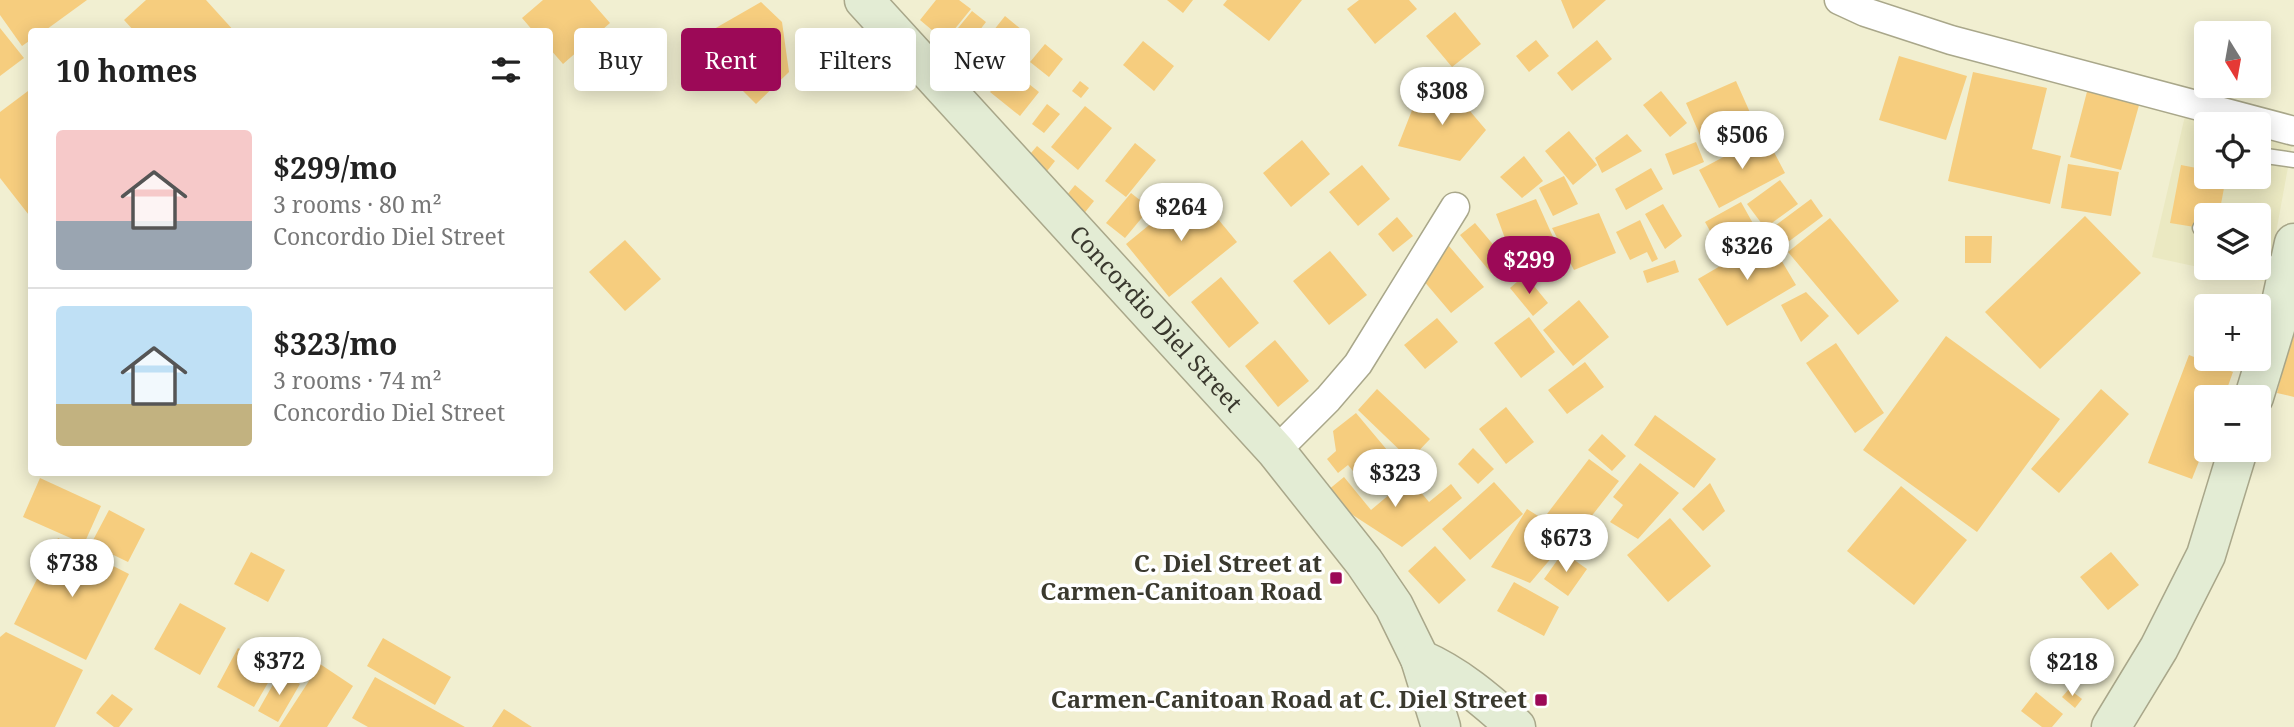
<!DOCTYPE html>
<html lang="en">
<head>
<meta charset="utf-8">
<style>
  :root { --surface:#fff; --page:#f6f6f6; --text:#222; --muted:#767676; --line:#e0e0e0; --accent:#9c0957 }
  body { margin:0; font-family:"Noto Serif",serif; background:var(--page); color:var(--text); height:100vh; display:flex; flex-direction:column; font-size:26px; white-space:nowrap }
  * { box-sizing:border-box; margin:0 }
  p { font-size:23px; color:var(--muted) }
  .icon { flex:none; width:38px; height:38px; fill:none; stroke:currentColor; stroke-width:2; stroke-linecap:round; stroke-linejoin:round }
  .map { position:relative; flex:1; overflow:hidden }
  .panel { position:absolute; left:28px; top:28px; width:525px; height:448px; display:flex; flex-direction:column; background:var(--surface); border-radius:7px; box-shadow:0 4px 18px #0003 }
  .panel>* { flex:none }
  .top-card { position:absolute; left:574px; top:28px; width:665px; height:63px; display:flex; gap:14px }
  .needle { width:46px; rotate:169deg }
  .controls { position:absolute; left:2194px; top:21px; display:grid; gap:14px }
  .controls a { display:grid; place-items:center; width:77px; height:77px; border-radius:7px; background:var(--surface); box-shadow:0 4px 18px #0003; font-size:35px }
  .price { position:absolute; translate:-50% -60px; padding:0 16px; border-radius:24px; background:#fff; color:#222; font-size:23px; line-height:46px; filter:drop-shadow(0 2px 4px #0008) }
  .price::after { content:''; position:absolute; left:50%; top:42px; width:21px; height:16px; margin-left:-10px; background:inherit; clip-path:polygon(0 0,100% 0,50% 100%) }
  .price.on { background:var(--accent); color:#fff }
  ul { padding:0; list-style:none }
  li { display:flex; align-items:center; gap:21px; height:175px; padding:0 28px }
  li+li { border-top:2px solid var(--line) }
  li span { display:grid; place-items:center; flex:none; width:196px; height:140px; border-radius:7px; color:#555 }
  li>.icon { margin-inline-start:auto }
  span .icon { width:84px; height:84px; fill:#fffc; stroke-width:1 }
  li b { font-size:30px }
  h2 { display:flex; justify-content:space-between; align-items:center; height:84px; padding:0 28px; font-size:30px }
  .pill { padding:0 24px; border-radius:7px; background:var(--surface); box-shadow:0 4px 18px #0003; font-size:24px; line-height:63px }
  .pill.on { background:var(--accent); color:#fff }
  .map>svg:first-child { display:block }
</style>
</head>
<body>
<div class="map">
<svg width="2294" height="727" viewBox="0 0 2294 727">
  <rect width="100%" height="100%" fill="#f1efd1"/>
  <path fill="#ebe9c2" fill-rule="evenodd" d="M2185,116l36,8h-14v53h52v-44l34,7 -26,142 -115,-25zM2207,215h52v53h-52z"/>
  <path fill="#f6cd7e" d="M0,0h87l-44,32h-11v7l-10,7 -22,-31z
    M146,0h60l29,32h-100l-11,-12z
    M543,0h47l20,23 -47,41 -13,-15v-17h-16l-12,-14z
    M936,0h23l12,9 -26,32 -25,-21z
    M1167,0h26l-10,13z
    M1227,0h75l-33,41 -46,-36z
    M1359,0h50l8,9 -42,35 -28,-35z
    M1561,0h45l-33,29z
    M761,2l21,20 7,50 -33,32 -41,-41 14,-14 -15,-20z
    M972,11l14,11 -13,17 -15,-11z
    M1455,12l26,32 -29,23 -26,-31z
    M1005,16l22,18 -22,29 -23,-18z
    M0,28l24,30 -24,18z
    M1536,40l13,16 -20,16 -13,-16z
    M1597,40l15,19 -40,32 -15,-18z
    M1143,41l31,25 -20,25 -31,-26z
    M1045,44l18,15 -14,18 -19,-15z
    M1899,56l68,20 -21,64 -67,-20z
    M1010,69l29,23 -19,24 -30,-24z
    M1973,72l74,16 -15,61 29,7 -11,48 -102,-23z
    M1080,81l9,7 -8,10 -9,-7z
    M1736,81l20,45 -51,21 -19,-44z
    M2089,84l52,14 -20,72 -51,-13z
    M32,88v131l-32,-41v-66z
    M1453,91l33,39 -26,31 -62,-15 18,-46z
    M1661,91l26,32 -17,14 -27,-32z
    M1047,104l13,10 -16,19 -12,-9z
    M1085,106l27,22 -34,42 -27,-23z
    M1569,131l28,34 -24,20 -28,-34z
    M1627,134l15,17 -40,22 -7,-15z
    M1765,135l20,38 -66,35 -20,-38z
    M1302,140l28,34 -39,33 -28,-34z
    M1696,142l8,20 -31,13 -8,-21z
    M1135,143l21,17 -30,37 -21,-16z
    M1037,146l18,15 -11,14 -19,-15z
    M1524,156l19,25 -21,17 -22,-21z
    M2068,164l51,8 -8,44 -50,-8z
    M1362,165l28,34 -32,27 -29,-34z
    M2181,165l26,5v7h19l-7,38h-12v14l-37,-6z
    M1651,168l12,21 -37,21 -11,-21z
    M1564,176l14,28 -25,12 -14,-28z
    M1780,180l18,24 -33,24 -18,-24z
    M1075,185l19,16 -12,15 -20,-15z
    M1193,189l44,53 -68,55 -43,-53z
    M1131,193l19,15 -25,30 -19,-15z
    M1536,199l30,67 -19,6 -11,-17 -23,5 -17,-46z
    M1811,199l12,17 -43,32 -12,-17z
    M1741,202l19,34 -36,20 -19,-34z
    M1663,204l19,32 -17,13 -20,-35z
    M1599,213l17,40 -42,17 -22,-42z
    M2085,216l56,57 -101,96 -55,-57z
    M1397,217l16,19 -20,16 -15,-18z
    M1830,218l69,83 -41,34 -70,-83z
    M1640,220l18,39 -6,3 -5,-10 -17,8 -14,-28z
    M1475,223l32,38 -16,12 -31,-38z
    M1965,236h27l-1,27h-26z
    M1768,238l28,47 -69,41 -29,-47z
    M625,240l36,39 -36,32 -36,-39z
    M1449,246l35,41 -33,26 -34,-40z
    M1330,251l37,44 -38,30 -36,-44z
    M1675,260l4,12 -32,11 -4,-12z
    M1525,275l23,28 -15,13 -23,-28z
    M1221,277l38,46 -30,25 -38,-46z
    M1806,292l23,24 -28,26 -20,-37z
    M1579,300l30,37 -36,29 -30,-36z
    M1529,317l26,35 -34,26 -27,-35z
    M1437,318l21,24 -33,27 -21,-24z
    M2293,330h1v67l-17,-4z
    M1946,336l114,83 -83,113 -114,-82z
    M1275,340l34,41 -31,26 -33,-41z
    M1836,343l48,70 -29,20 -49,-70z
    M2189,355l44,17 -9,25h-17v44l-15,38 -44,-16z
    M1585,362l19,25 -37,27 -19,-24z
    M1377,389l53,50 -20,21 -52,-50z
    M2101,389l28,25 -70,79 -28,-24z
    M1506,407l28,35 -28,22 -27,-35z
    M1356,413l42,50 -31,25 -19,-23 -10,8 -11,-14 9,-8 -3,-20z
    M1655,415l61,44 -22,29 -60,-43z
    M1602,434l24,22 -14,15 -24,-21z
    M1473,448l21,21 -16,15 -20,-20z
    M1589,459l30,22 -43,55 -29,-22z
    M1640,463l39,30 -41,46 -28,-17 13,-17 -10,-8z
    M1344,477l27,33 38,-32 20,24 22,-18 11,14 -60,49 -80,-52z
    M40,478l61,28 -17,38 -61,-27z
    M1494,482l29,32 -53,46 -28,-31z
    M1710,483l15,28 -22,20 -21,-22z
    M1901,486l66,54 -53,65 -67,-54z
    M1527,509l43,27 -40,47 -39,-16z
    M109,510l36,19 -17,33 -37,-18z
    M1670,518l41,48 -43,36 -41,-47z
    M58,538l71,36 -43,86 -72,-36z
    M1435,546l31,34 -27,24 -31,-33z
    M251,552l34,18 -17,32 -34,-18z
    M1563,552l24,17 -19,27 -24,-17z
    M2111,552l28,33 -31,25 -28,-33z
    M1514,582l45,25 -15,29 -47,-25z
    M180,603l46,25 -26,47 -46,-26z
    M6,632l77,38 -28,57h-55v-90z
    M383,638l68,39 -16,28 -68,-39z
    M238,648l38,21 -22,38 -37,-20z
    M320,664l33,22 -26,41h-48z
    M280,672l20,12 -22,38 -20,-11z
    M375,677l90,50h-97l-16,-9z
    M2069,689l13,10 -7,9 -13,-11z
    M2036,692l27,22 -11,13h-10l-21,-16z
    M112,694l21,15 -14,18h-5l-18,-14z
    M504,709l28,18h-40z"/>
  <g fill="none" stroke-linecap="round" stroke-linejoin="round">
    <g stroke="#a9a78a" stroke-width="17">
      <path id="lane" d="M2259,155l35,5
        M2200,228l7,10
        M2259,259l28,11"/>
    </g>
    <g stroke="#a9a78a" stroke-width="31">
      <path id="street" d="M1839,0l26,12 86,28 343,91
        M1276,451l52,-52 30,-35 97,-157"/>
    </g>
    <g stroke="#a9a78a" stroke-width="41">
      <g id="secondary">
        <path id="s1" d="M864,0l412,451 88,111 30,44 26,53 21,68"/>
        <path d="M2254,397l22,-72 18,-82"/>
        <path d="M1420,659c37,16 66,41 96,68"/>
        <path d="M2111,727l48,-79 47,-93 32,-105"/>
      </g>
    </g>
    <use href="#lane" stroke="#fff" stroke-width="14"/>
    <use href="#street" stroke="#fff" stroke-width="28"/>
    <use href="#secondary" stroke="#e3ecd4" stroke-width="38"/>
  </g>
  <g fill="#9c0957" stroke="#fff" stroke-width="2.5">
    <rect x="1329" y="571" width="14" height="14" rx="3.5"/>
    <rect x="1534" y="693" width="14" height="14" rx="3.5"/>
  </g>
  <g text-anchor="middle" stroke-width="7" stroke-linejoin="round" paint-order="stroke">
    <g font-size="24" fill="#3a392e" stroke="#fff">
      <text dy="8" stroke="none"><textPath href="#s1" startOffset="432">Concordio Diel Street</textPath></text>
    </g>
    <g font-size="24" font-weight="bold" fill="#3a392e" stroke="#fff" text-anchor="end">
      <text x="1322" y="572">C. Diel Street at<tspan x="1322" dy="28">Carmen-Canitoan Road</tspan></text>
      <text x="1527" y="708">Carmen-Canitoan Road at C. Diel Street</text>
    </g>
  </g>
</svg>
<div class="controls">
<a><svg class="needle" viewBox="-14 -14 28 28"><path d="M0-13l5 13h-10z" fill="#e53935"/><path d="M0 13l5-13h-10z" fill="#767676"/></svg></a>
<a><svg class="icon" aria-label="locate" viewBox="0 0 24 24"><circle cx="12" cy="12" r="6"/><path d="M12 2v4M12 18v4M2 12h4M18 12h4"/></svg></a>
<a><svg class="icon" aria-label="layers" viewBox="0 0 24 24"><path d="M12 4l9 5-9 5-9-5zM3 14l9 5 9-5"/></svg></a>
<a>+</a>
<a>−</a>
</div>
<b class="price" style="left:1442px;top:127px">$308</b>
<b class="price" style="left:1742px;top:171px">$506</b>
<b class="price" style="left:1181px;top:243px">$264</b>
<b class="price" style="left:1747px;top:282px">$326</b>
<b class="price on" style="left:1529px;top:296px">$299</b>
<b class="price" style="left:1395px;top:509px">$323</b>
<b class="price" style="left:1566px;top:574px">$673</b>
<b class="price" style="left:72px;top:599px">$738</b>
<b class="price" style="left:279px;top:697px">$372</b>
<b class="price" style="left:2072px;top:698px">$218</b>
<div class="top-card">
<a class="pill">Buy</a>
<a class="pill on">Rent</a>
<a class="pill">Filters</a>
<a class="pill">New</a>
</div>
<section class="panel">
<h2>10 homes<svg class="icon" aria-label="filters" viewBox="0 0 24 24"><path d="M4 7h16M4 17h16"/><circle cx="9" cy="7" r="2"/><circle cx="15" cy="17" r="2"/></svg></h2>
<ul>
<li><span style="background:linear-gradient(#f6c9c9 65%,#9aa5b1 0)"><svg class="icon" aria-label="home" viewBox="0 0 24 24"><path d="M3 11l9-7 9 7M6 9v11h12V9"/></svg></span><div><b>$299/mo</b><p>3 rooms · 80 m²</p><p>Concordio Diel Street</p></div></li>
<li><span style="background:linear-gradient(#bfe0f5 70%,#c2b280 0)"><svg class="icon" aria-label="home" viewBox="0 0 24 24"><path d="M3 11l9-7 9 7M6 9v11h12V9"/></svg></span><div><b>$323/mo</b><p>3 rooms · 74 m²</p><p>Concordio Diel Street</p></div></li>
</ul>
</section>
</div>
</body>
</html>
